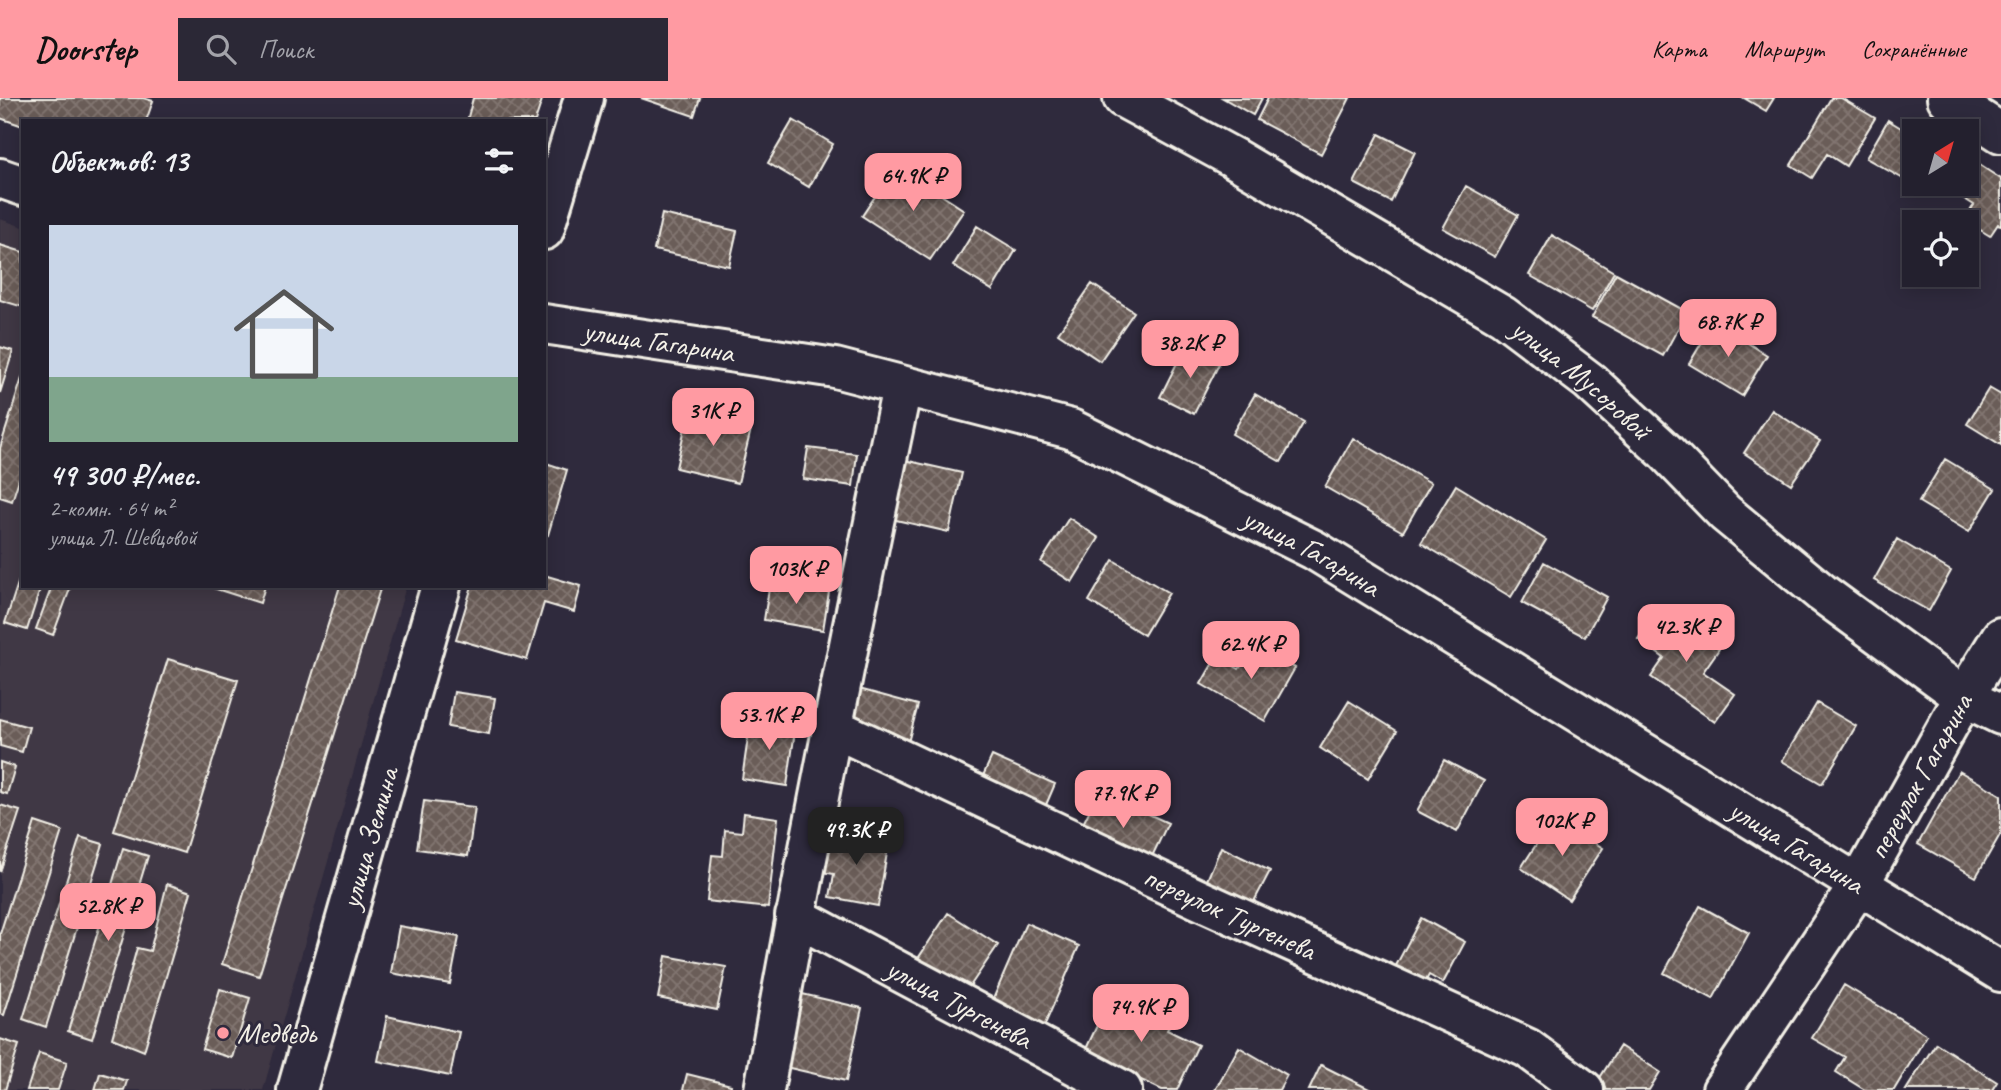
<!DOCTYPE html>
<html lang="ru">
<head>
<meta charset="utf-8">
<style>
  :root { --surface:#23202e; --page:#2b2836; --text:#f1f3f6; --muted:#a3a3aa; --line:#403e4a; --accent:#ff9aa2 }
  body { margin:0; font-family:Caveat,sans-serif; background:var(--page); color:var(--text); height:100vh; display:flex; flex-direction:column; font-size:26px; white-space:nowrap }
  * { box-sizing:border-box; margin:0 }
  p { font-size:23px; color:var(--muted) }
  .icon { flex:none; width:38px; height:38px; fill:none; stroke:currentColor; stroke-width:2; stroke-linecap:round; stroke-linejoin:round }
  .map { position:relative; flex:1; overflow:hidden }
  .sheet { position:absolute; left:21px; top:21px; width:525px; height:469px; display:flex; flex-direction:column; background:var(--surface); border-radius:0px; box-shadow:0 4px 18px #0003,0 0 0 2px var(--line) }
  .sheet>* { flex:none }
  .needle { width:46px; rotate:37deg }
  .buttons { position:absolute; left:1902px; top:21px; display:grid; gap:14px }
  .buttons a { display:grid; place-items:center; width:77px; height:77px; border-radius:0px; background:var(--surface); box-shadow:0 4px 18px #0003,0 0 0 2px var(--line); font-size:35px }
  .price { position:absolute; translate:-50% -60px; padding:0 16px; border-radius:14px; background:var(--accent); color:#111; font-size:23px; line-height:46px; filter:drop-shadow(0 2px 4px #0008) }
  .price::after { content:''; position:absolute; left:50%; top:42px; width:21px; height:16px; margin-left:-10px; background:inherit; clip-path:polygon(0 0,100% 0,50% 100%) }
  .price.active { background:#222; color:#fff }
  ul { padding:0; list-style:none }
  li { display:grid; align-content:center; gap:14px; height:371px; padding:0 28px }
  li+li { border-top:2px solid var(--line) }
  li span { display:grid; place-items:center; height:217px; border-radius:0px; color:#555 }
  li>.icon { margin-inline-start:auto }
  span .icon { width:126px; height:126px; fill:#fffc; stroke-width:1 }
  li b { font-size:30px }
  h2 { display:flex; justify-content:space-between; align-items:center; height:84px; padding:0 28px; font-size:30px }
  header { display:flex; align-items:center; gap:42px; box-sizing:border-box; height:98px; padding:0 35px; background:var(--accent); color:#111 }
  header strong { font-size:33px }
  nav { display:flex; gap:38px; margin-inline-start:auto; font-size:24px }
  .search { width:490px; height:63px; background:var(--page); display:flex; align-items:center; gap:18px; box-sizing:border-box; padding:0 24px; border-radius:0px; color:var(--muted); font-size:26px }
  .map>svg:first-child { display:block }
</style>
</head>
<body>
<header>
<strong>Doorstep</strong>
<div class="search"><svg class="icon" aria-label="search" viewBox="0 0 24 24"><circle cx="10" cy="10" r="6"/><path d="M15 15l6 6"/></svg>Поиск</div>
<nav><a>Карта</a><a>Маршрут</a><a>Сохранённые</a></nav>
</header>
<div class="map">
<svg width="2001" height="992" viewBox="0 0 2001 992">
  <defs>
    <pattern id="building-cross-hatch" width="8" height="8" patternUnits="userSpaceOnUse" patternTransform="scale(1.75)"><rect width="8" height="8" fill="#6b5d59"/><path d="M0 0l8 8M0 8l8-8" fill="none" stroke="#817571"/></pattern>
  </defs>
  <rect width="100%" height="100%" fill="#2f2a3d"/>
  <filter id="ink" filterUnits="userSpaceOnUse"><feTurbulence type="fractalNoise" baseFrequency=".0143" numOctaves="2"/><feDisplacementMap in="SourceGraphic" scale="14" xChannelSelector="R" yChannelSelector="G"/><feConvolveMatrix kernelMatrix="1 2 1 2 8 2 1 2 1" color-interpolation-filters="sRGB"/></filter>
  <g filter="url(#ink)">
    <path fill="#413945" d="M0,121l23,8v359h383l-143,504h-263z"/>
    <path fill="url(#building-cross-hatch)" stroke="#f4f1e8" stroke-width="2" d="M0,0h143l10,3 -7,20h-123v5l-23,-8z
      M473,0h63l6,2 -7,21h-68z
      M641,0h59l-6,18z
      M1223,0h39l-9,17z
      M1268,0h82l-29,56 -64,-34z
      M1744,0h30l-8,13z
      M1831,0h10l34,20 -29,48 -19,-12 -15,24 -21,-13z
      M793,22l40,24 -24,43 -41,-24z
      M1888,22l26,16v32l-7,13 -41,-23z
      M1379,36l36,18 -24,50 -37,-19z
      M1978,66l23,15v46l-3,-1 -8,12 -26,-16 10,-15 -16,-10 7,-11h2v-4z
      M896,67l68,45 -34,50 -68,-44z
      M1466,88l52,29 -23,42 -52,-29z
      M662,116l75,17 -8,35 -75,-16z
      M977,128l39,24 -24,40 -39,-24z
      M1552,137l62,37 -22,39 -63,-36z
      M0,147l23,7v55l-23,-7z
      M1616,175l71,39 -24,44 -71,-39z
      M1092,186l42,28 -34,49 -42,-28z
      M1714,224l53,33 -25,41 -53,-32z
      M0,249l13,4 -13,42z
      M1185,249l34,17 -25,50 -34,-17z
      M23,277v92l-11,34 -12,-4v-49z
      M1989,290l12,7v50l-34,-21z
      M1255,296l49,28 -23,40 -49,-28z
      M1772,312l48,31 -29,43 -47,-31z
      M688,316l63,15 -13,54 -62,-15z
      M1353,340l78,45 -28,49 -78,-45z
      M808,350l49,6 -4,32 -50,-7z
      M900,361l62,14 -13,59 -62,-14z
      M1945,361l50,30 -26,43 -50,-30z
      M546,365l21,7 -19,65 -4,-1v-64z
      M1456,387l90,55 -35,57 -90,-54z
      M1069,420l30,20 -27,44 -31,-20z
      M1897,441l54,32 -22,40 -55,-31z
      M1113,462l56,33 -25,42 -55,-34z
      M1544,464l63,35 -22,40 -63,-34z
      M23,470v18h18l-14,44 -22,-7z
      M544,477l37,11 -7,26 -30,-9 -17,57 -71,-21 16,-53h72z
      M770,484l59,10 -6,38 -59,-10z
      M52,488h19l-18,49 -17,-6z
      M207,488h58l-5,17z
      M340,488h41l-122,390 -37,-12z
      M1661,509l58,42 -16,23 32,22 -20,28 -64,-45 13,-19 -26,-19z
      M1254,547l41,23 -30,53 -64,-37 16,-28 22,13z
      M168,561l70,21 -54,173 -70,-22z
      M859,591l59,16 -11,41 -59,-15z
      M454,594l41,6 -6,36 -41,-7z
      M1349,603l48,30 -29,48 -48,-31z
      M1817,605l39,23 -34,58 -40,-23z
      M751,619l45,7 -9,62 -45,-7z
      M0,621l29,8 -7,25 -22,-6z
      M992,658l63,28 -15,35 -64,-28z
      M1444,662l40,21 -27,51 -40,-21z
      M0,664l15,5 -8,27 -7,-2z
      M1959,673l42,24v38l-25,44 -58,-33z
      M1099,693l69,32 -22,46 -69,-33z
      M424,703l51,6 -7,49 -51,-7z
      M0,707l20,6 -20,61z
      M744,715l34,5 -10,90 -61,-7 5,-46 11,1 2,-26 17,2z
      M1554,719l49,31 -34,52 -48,-32z
      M35,724l27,9 -58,184 -4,-1v-80z
      M829,732l60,11 -11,65 -48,-9 4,-23 -12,-2z
      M80,739l23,7 -57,183 -23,-8z
      M1221,749l49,24 -21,40 -47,-19z
      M123,750l25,8 -56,183 -24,-8z
      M167,786l24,8 -47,159 -32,-13 25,-90 13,3z
      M1700,808l49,27 -36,66 -49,-26z
      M948,815l50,32 -32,47 -49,-32z
      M1421,820l44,24 -22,41 -14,-8 -10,18 -29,-16z
      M1026,825l53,23 -36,83 -53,-23z
      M399,828l60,11 -9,47 -59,-11z
      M666,858l60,11 -9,43 -59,-12z
      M1844,887l83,50 -33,55h-29l-29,-18 9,-15 -33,-19z
      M220,891l30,9 -18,60 -30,-9z
      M1113,894l59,28 -5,10 31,15 -21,45h-15l-78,-37z
      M798,895l64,15 -16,73 -65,-15z
      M387,918l72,16 -9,44 -72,-15z
      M0,941l19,6 -14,45h-5z
      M1936,945l61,39 -5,8h-86z
      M1620,948l40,26 -11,18h-43l-10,-6z
      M1239,949l48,28 -8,15h-64z
      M39,955l28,9 -9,28h-31z
      M1321,967l50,25h-62z
      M100,975l27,8 -3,9h-29z
      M687,976l44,11 -1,5h-47z"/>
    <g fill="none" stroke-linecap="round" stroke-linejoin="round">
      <g stroke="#f4f1e8" stroke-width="44">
        <g id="minor">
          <path id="s1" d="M1123,0l109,59 271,159 86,65 76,70 60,62 97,80 142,104 37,18"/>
          <path d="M1947,0l54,35"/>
          <path d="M544,132l40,-132"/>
          <path id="s2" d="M832,629l366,172 329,149 57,42"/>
          <path id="s3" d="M795,818l327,174"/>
          <path id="s4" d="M297,992l144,-504"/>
          <path d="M764,992c42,-235 89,-469 138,-703"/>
          <path id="s5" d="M1722,992l137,-205 105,-188 37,-60"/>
        </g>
      </g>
      <g stroke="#f4f1e8" stroke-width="44">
        <g id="major">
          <path d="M0,80l23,8"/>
          <path id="s6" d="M544,226l291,44 236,61 243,121 687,422"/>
        </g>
      </g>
      <use href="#minor" stroke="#2f2a3d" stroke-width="38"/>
      <use href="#major" stroke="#2f2a3d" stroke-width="38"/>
    </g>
  </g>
  <circle fill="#ff9aa2" stroke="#2f2a3d" stroke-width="2.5" cx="223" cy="935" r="7"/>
  <g text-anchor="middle" stroke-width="6" stroke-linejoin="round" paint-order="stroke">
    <g font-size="30" fill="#f4f1e8" stroke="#2f2a3d">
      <text dy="10" stroke="none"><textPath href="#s6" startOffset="116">улица Гагарина</textPath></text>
      <text dy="10" stroke="none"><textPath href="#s1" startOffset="539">улица Мусоровой</textPath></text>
      <text dy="10" stroke="none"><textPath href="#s6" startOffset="808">улица Гагарина</textPath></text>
      <text dy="10" stroke="none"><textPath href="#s5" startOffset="371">переулок Гагарина</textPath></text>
      <text dy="10" stroke="none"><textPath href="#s4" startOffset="262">улица Земина</textPath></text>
      <text dy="10" stroke="none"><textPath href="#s6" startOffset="1376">улица Гагарина</textPath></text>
      <text dy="10" stroke="none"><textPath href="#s2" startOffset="439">переулок Тургенева</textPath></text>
      <text dy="10" stroke="none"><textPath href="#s3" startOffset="186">улица Тургенева</textPath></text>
    </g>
    <g font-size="30" fill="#f4f1e8" stroke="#2f2a3d" text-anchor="start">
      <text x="237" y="945">Медведь</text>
    </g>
  </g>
</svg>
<div class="buttons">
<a><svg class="needle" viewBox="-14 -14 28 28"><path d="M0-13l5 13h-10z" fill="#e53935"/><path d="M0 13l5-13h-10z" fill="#a3a3aa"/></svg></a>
<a><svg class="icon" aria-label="locate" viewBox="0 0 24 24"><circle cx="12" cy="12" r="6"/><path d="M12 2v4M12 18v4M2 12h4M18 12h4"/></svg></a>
</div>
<b class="price" style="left:913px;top:115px">64.9K ₽</b>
<b class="price" style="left:1728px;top:261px">68.7K ₽</b>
<b class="price" style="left:1190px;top:282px">38.2K ₽</b>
<b class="price" style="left:713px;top:350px">31K ₽</b>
<b class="price" style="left:796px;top:508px">103K ₽</b>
<b class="price" style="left:1686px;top:566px">42.3K ₽</b>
<b class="price" style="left:1251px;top:583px">62.4K ₽</b>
<b class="price" style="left:769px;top:654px">53.1K ₽</b>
<b class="price" style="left:1123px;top:732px">77.9K ₽</b>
<b class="price" style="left:1562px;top:760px">102K ₽</b>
<b class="price active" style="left:856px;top:769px">49.3K ₽</b>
<b class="price" style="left:108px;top:845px">52.8K ₽</b>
<b class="price" style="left:1141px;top:946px">74.9K ₽</b>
<section class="sheet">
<h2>Объектов: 13<svg class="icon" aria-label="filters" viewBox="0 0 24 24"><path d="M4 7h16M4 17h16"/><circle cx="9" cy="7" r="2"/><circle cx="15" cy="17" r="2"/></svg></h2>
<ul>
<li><span style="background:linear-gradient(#c9d6e8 70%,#7fa58c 0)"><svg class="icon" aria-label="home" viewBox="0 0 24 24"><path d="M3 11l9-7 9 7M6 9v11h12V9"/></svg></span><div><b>49 300 ₽/мес.</b><p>2-комн. · 64 m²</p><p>улица Л. Шевцовой</p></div></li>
</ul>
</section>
</div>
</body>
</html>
